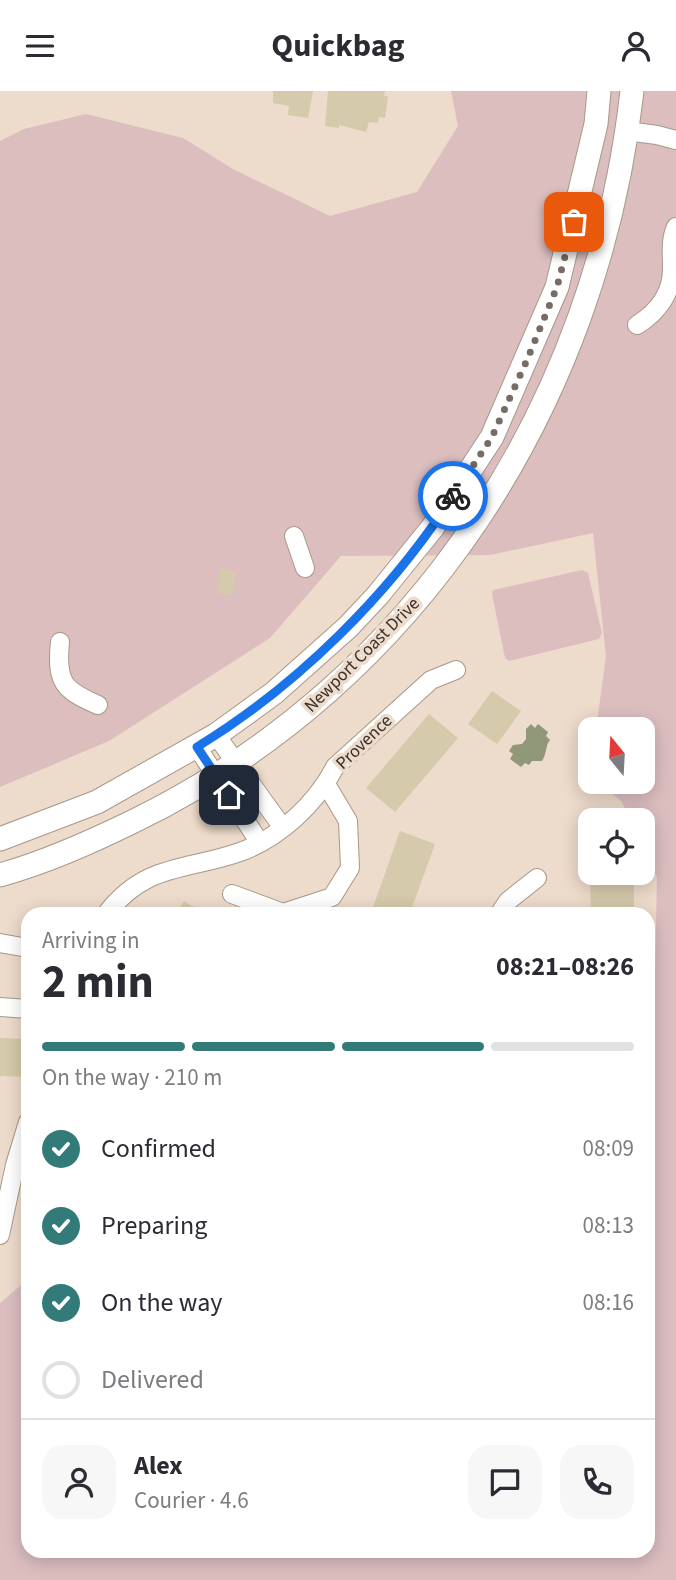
<!DOCTYPE html>
<html lang="en">
<head>
<meta charset="utf-8">
<style>
  :root { --surface:#fff; --page:#f7f7f7; --text:#2b2b33; --muted:#7c7c81; --line:#e1e1e2; --accent:#327b78 }
  body { margin:0; font-family:"Source Sans 3",sans-serif; background:var(--page); color:var(--text); height:100vh; display:flex; flex-direction:column; font-size:26px; white-space:nowrap }
  * { box-sizing:border-box; margin:0 }
  p { font-size:23px; color:var(--muted) }
  .icon { flex:none; width:38px; height:38px; fill:none; stroke:currentColor; stroke-width:2; stroke-linecap:round; stroke-linejoin:round }
  .map { position:relative; flex:1; overflow:hidden }
  .drawer { position:absolute; left:21px; top:816px; width:634px; height:651px; display:flex; flex-direction:column; background:var(--surface); border-radius:21px; box-shadow:0 4px 18px #0003 }
  .drawer>* { flex:none }
  .needle { width:46px; rotate:342deg }
  .fabs { position:absolute; left:578px; top:626px; display:grid; gap:14px }
  .fabs a { display:grid; place-items:center; width:77px; height:77px; border-radius:14px; background:var(--surface); box-shadow:0 4px 18px #0003; font-size:35px }
  .pin { position:absolute; display:grid; place-items:center; width:60px; height:60px; color:#fff; margin:-30px; border-radius:14px; box-shadow:0 4px 10px #0006 }
  .courier { position:absolute; display:grid; place-items:center; width:70px; height:70px; margin:-35px; border:5px solid #1a73e8; border-radius:50%; background:#fff; color:#222; box-shadow:0 2px 9px #0007 }
  .overview em { font-style:normal; font-weight:700 }
  .overview div { display:flex; flex-direction:column-reverse }
  .overview { display:flex; align-items:center; justify-content:space-between; height:119px; padding:0 21px }
  h1 { font-size:46px; font-weight:700; line-height:52px }
  .bar { display:grid; grid-template-columns:repeat(4,1fr); gap:10px 7px; align-content:center; height:84px; padding:0 21px }
  .bar i { height:9px; border-radius:5px; background:var(--line) }
  .bar .active { background:var(--accent) }
  .bar p { grid-column:span 4 }
  .line { display:flex; align-items:center; gap:18px; padding:0 21px; border-top:2px solid var(--line) }
  .line div { flex:1 }
  .round { display:grid; place-items:center; flex:none; width:74px; height:74px; border-radius:21px; background:var(--page) }
  ol { padding:0 21px; list-style:none }
  li { display:flex; align-items:center; gap:21px; height:77px }
  li p { margin-inline-start:auto }
  li .icon { padding:7px; border-radius:50%; background:var(--accent); color:#fff; stroke-width:4 }
  li:last-child { color:var(--muted) }
  li i { width:38px; height:38px; border:4px solid var(--line); border-radius:50% }
  header { display:flex; justify-content:space-between; align-items:center; height:91px; padding:0 21px; background:var(--surface); font-size:32px; font-weight:700 }
  .map>svg:first-child { display:block }
  .green { fill:#dcbebf }
  .water { fill:#919779 }
  .building { fill:#d5caab }
  .lines { fill:none; stroke-linecap:round; stroke-linejoin:round }
  .minor-casing { stroke:#a89888; stroke-width:20 }
  .major-casing { stroke:#a89888; stroke-width:25 }
  .minor { stroke:#fff; stroke-width:18 }
  .major { stroke:#fff; stroke-width:23 }
  .done { stroke:#776c63; stroke-width:7; stroke-dasharray:0 12.6 }
  .route { stroke:#1a73e8; stroke-width:9 }
  .labels { text-anchor:middle; dominant-baseline:central; stroke-width:7; stroke-linejoin:round; paint-order:stroke }
  .street-label { font-size:18px; fill:#38312b; stroke:#eddbcb }
</style>
</head>
<body>
<header><svg class="icon" aria-label="menu" viewBox="0 0 24 24"><path d="M4 6h16M4 12h16M4 18h16"/></svg>Quickbag<svg class="icon" aria-label="person" viewBox="0 0 24 24"><circle cx="12" cy="8" r="4"/><path d="M4 21q1-7 8-7t8 7"/></svg></header>
<div class="map">
<svg width="676" height="1489" viewBox="0 0 676 1489">
  <rect width="100%" height="100%" fill="#eddbcb"/>
  <!-- green -->
  <path class="green" d="M451,0H676V1489H0V1212L28,1188V1460H648V889L655,885L657,787L642,755V730H630L622,711L599,691H642V639H596L606,565L593,442L490,464L341,465L270,547L109,650L0,696V50L24,38L86,23L183,47L233,78L330,125L417,101L458,35Z
    M582,479L588,482L602,542L599,548L509,570L505,567L492,503L493,499Z"/>
  <!-- water -->
  <path class="water" d="M531,633L535,637L538,633L548,641L546,645L550,649C545,655 547,663 542,670H532L529,674L525,672L521,676L510,668L513,663L509,660L513,654L522,653L526,648V638Z"/>
  <!-- building -->
  <path class="building" d="M273,0H313L308,27L288,24L289,15L273,12Z
    M328,0H385L384,5H388L385,27L379,26L378,32L369,31L366,41L339,34V37L325,35Z
    M221,478L236,480L232,504L217,502Z
    M492,600L521,620L497,653L468,633Z
    M429,623L458,647L395,721L366,697Z
    M400,740L435,753L410,822H371Z
    M590,782H634V822H591Z
    M184,810L204,822H176Z
    M0,947L28,948V986L0,985Z"/>
  <g class="lines">
    <defs>
      <path id="minor" d="M627,40L657,44L676,49
        M637,234C658,221 673,201 672,175C672,162 670,149 676,136
        M294,445L305,477
        M60,551C56,591 63,599 98,614
        M216,644L283,737
        M197,656L260,752
        M232,803L283,822L332,806L350,777L348,730L326,693
        M107,822C146,772 186,780 240,761C279,747 316,713 335,676L431,589L456,579
        M500,822L508,810L537,787
        M0,852L28,857
        M0,916L28,918
        M0,1144L15,1074L28,1031"/>
      <path id="major" d="M0,748L97,711L216,644L274,602L348,536L378,504L433,436L492,346L557,196L596,33L599,0
        M0,784C47,771 91,751 134,730C419,591 597,312 632,0"/>
    </defs>
    <!-- minor casing -->
    <use href="#minor" class="minor-casing"/>
    <!-- major casing -->
    <use href="#major" class="major-casing"/>
    <!-- minor -->
    <use href="#minor" class="minor"/>
    <!-- major -->
    <use href="#major" class="major"/>
  </g>
  <g class="lines">
    <!-- done -->
    <path class="done" d="M453,405L492,346L527,269L557,196L574,131"/>
    <!-- route -->
    <path class="route" d="M229,704L197,656C297,595 390,503 453,405"/>
  </g>
  <g class="labels">
    <!-- street labels -->
    <g class="street-label">
      <text transform="translate(362 564) rotate(-45)">Newport Coast Drive</text>
      <text transform="translate(364 651) rotate(-44)">Provence</text>
    </g>
  </g>
</svg>
<div class="fabs">
<a><svg class="needle" viewBox="-14 -14 28 28"><path d="M0-13l5 13h-10z" fill="#e53935"/><path d="M0 13l5-13h-10z" fill="#7c7c81"/></svg></a>
<a><svg class="icon" aria-label="locate" viewBox="0 0 24 24"><circle cx="12" cy="12" r="6"/><path d="M12 2v4M12 18v4M2 12h4M18 12h4"/></svg></a>
</div>
<div class="pin" style="left:574px;top:131px;background:#ea580c"><svg class="icon" aria-label="bag" viewBox="0 0 24 24"><path d="M5 8h14l-1 12H6zM9 8a3 3 0 0 1 6 0"/></svg></div>
<div class="pin" style="left:229px;top:704px;background:#1f2937"><svg class="icon" aria-label="home" viewBox="0 0 24 24"><path d="M3 11l9-7 9 7M6 9v11h12V9"/></svg></div>
<div class="courier" style="left:453px;top:405px"><svg class="icon" aria-label="bike" viewBox="0 0 24 24"><circle cx="6" cy="16" r="4"/><circle cx="18" cy="16" r="4"/><path d="M6 16l4-8h5l3 8M10 8l3 8H6M13 5h3"/></svg></div>
<section class="drawer">
<div class="overview"><div><h1>2 min</h1><p>Arriving in</p></div><em>08:21–08:26</em></div>
<div class="bar"><i class="active"></i><i class="active"></i><i class="active"></i><i></i><p>On the way · 210 m</p></div>
<ol>
<li><svg class="icon" aria-label="check" viewBox="0 0 24 24"><path d="M5 12l5 5 9-10"/></svg>Confirmed<p>08:09</p></li>
<li><svg class="icon" aria-label="check" viewBox="0 0 24 24"><path d="M5 12l5 5 9-10"/></svg>Preparing<p>08:13</p></li>
<li><svg class="icon" aria-label="check" viewBox="0 0 24 24"><path d="M5 12l5 5 9-10"/></svg>On the way<p>08:16</p></li>
<li><i></i>Delivered</li>
</ol>
<div class="line" style="height:126px"><a class="round"><svg class="icon" aria-label="person" viewBox="0 0 24 24"><circle cx="12" cy="8" r="4"/><path d="M4 21q1-7 8-7t8 7"/></svg></a><div><b>Alex</b><p>Courier · 4.6</p></div><a class="round"><svg class="icon" aria-label="chat" viewBox="0 0 24 24"><path d="M4 5h16v11H9l-5 4z"/></svg></a><a class="round"><svg class="icon" aria-label="phone" viewBox="0 0 24 24"><path d="M5 4h4l2 5-3 2q2 4 5 5l2-3 5 2v4C11 20 4 13 5 4z"/></svg></a></div>
</section>
</div>
</body>
</html>
